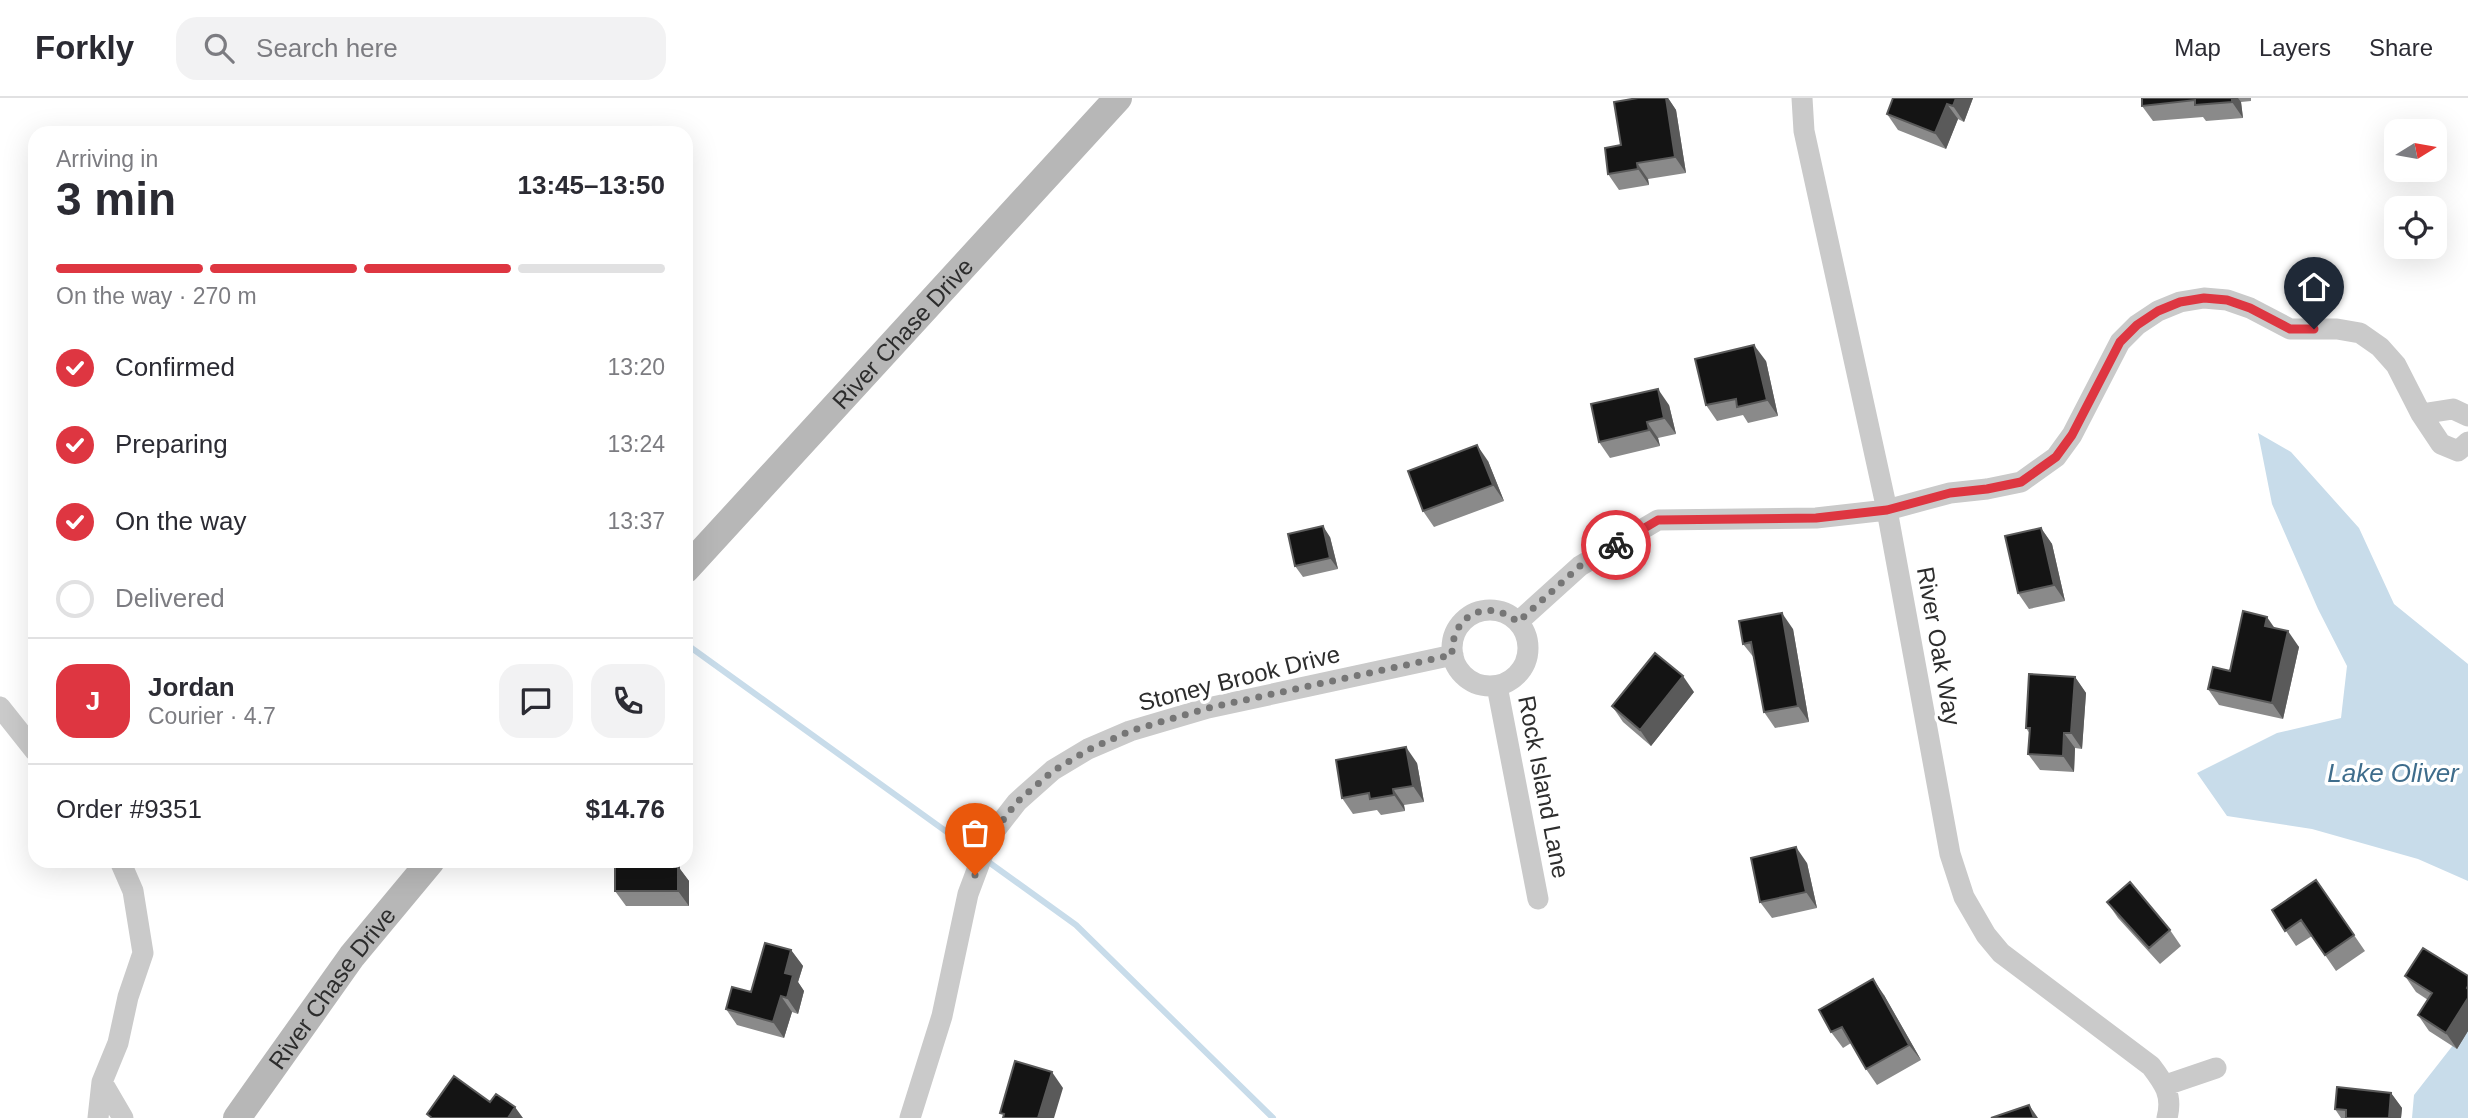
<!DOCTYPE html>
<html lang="en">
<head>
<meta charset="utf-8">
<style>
  :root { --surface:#fff; --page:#f2f2f3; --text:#2b2b33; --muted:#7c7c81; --line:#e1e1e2; --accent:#de3641 }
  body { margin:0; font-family:Arial,sans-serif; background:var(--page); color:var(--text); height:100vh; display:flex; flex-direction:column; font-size:26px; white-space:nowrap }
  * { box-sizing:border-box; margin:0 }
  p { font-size:23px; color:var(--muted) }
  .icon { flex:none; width:38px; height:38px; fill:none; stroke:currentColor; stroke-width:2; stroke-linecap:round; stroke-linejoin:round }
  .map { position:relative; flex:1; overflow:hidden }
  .sheet { position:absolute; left:28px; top:28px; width:665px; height:742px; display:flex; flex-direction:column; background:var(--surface); border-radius:21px; box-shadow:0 7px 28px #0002 }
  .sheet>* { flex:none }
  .needle { width:46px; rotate:79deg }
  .tools { position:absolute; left:2384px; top:21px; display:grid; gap:14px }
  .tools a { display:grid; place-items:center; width:63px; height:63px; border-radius:14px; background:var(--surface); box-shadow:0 7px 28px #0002; font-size:35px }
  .pin { position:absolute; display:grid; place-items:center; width:60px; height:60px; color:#fff; margin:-72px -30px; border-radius:50% 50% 50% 0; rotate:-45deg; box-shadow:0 0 7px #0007 }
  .pin .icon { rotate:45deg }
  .courier { position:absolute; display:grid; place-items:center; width:70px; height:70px; margin:-35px; border:5px solid #de3641; border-radius:50%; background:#fff; color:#222; box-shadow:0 2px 9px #0007 }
  .summary em { font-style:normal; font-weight:700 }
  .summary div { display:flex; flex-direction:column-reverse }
  .summary { display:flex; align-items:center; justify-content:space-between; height:119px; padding:0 28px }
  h1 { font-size:46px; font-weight:700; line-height:52px }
  .bar { display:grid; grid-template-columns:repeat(4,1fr); gap:10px 7px; align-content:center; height:84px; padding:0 28px }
  .bar i { height:9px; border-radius:5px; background:var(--line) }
  .bar .active { background:var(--accent) }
  .bar p { grid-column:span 4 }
  .line { display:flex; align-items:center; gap:18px; padding:0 28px; border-top:2px solid var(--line) }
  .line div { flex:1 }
  .round { display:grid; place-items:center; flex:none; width:74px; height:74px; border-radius:21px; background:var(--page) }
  ol { padding:0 28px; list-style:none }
  li { display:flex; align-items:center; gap:21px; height:77px }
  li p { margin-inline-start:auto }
  li .icon { padding:7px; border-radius:50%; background:var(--accent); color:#fff; stroke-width:4 }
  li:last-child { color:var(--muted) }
  li i { width:38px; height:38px; border:4px solid var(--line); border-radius:50% }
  header { display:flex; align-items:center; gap:42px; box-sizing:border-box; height:98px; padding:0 35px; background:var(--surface); border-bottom:2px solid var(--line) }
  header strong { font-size:33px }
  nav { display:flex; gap:38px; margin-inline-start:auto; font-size:24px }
  .search { width:490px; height:63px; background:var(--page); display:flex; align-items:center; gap:18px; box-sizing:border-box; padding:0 24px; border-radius:21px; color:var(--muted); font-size:26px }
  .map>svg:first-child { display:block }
  .water { fill:#c8dcea }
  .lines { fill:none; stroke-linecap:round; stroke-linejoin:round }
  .stream { stroke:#c8dcea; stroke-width:6 }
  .street { stroke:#cacaca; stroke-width:21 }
  .secondary { stroke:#b7b7b7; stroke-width:28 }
  .wall { fill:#8a8a8a }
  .shaded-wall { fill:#5a5a5a }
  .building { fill:#141414; stroke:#5a5a5a; stroke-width:2 }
  .done { stroke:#767676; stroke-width:7; stroke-dasharray:0 12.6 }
  .route { stroke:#de3641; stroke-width:9 }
  .labels { text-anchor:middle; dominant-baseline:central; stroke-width:7; stroke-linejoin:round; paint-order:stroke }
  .street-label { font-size:24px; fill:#2d2d2d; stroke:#fff }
  .water-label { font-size:26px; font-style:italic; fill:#3f6d8c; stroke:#fff }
</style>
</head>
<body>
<header>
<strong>Forkly</strong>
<div class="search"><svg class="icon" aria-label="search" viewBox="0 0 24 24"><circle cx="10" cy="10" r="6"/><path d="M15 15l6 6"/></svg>Search here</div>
<nav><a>Map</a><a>Layers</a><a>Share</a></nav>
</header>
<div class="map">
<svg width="2468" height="1020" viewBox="0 0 2468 1020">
  <rect width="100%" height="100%" fill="#fff"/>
  <!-- water -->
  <path class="water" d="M2258,335L2291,354L2359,430L2394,506L2468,566V783L2418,761L2312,731L2227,718L2197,675L2277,635L2341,620L2347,568L2318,511L2272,406Z
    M2468,928V1020H2412L2414,997Z"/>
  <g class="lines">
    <!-- stream -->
    <path class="stream" d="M686,546L1076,827L1273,1020"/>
    <!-- street -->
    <path class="street" d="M1802,0L1804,33L1887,412L1950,756L1964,799L1986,837L2001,855L2151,968C2164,985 2173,997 2167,1020
      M2421,316L2453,311L2468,318
      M1452 550a38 38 0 1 1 76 0a38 38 0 1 1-76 0Z
      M1518,524L1580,468L1658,422L1816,420L1887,412L1950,395L1987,391L2021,384L2056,359L2072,337L2120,244L2137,227L2158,213L2180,204L2204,200L2227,202L2250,210L2290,231H2337L2360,235L2380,249L2396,267L2421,316L2441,346L2458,353L2468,344
      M1497,588L1538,801
      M0,609L35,653
      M102,984L123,1020
      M2166,987L2216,970
      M98,1020L102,984L118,945L128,899L143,855L133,793L120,763
      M910,1020L942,918L968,796L989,740L1017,704L1053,672L1088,651L1130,633L1208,610L1453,557"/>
    <!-- secondary -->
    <g class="secondary">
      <path id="s1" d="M686,471L1118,0"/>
      <path id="s2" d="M237,1020L352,858L431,763"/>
    </g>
  </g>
  <!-- wall -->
  <path class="wall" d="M1638,0H1668L1676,12L1686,75L1648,81L1649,87L1619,92L1608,76L1621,47Z
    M1893,0H1973L1964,24L1958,21L1946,51L1898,32L1887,16Z
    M2142,0H2251V3L2241,4L2243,20L2206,23L2203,19L2153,23L2142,8Z
    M1766,263L1778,318L1748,325L1743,317L1717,323L1706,307Z
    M1669,307L1676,336L1658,340L1660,348L1610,360L1599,344Z
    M1488,363L1504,403L1434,429L1423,413Z
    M2041,430L2052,446L2065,503L2029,511L2018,495Z
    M1330,439L1338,471L1303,479L1295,468Z
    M2275,530L2299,549L2283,621L2219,607L2208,591Z
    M1793,531L1809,624L1775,630L1764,614L1755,561L1743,546Z
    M2075,579L2086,595L2082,651L2075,650L2074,674L2040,672L2028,656L2030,636L2026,630Z
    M1694,594L1651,648L1623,624L1612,608Z
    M1417,665L1424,704L1404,707L1405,713L1381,717L1377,712L1353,716L1342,700Z
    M1807,765L1817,810L1772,820L1760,804Z
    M680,771L689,783V808H626L615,793Z
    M2316,782L2365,853L2336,873L2312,838L2296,848L2272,812Z
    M2107,804L2170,832L2181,848L2160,866L2118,820Z
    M791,852L803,868L798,884L804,893L798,916L792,914L784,940L737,927L726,911L751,894Z
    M2405,878H2468V933L2457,951L2429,933L2418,917L2428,902L2416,894Z
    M1884,897L1921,962L1877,987L1866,971L1851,945L1843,950L1831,934Z
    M2391,995L2402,1010L2401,1020H2341L2335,1011Z"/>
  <!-- shaded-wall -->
  <path class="shaded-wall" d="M1666,0H1668L1676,12L1686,75L1675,59Z
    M1956,0H1973L1964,24L1953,8Z
    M2232,0H2238L2241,4L2243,20L2232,4Z
    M1947,6L1958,21L1946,51L1935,35Z
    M1637,65L1648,81L1649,87L1638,71Z
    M1754,247L1766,263L1778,318L1767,302Z
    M1658,291L1669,307L1676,336L1664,320Z
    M1647,324L1658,340L1660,348L1649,332Z
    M1477,347L1488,363L1504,403L1493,387Z
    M1323,428L1330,439L1338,471L1330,460Z
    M2041,430L2052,446L2065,503L2054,487Z
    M1782,515L1793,531L1809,624L1798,608Z
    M2267,519L2278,535L2265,528Z
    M2288,533L2299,549L2283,621L2272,605Z
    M1683,578L1694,594L1651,648L1640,632Z
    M2075,579L2086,595L2082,651L2071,635Z
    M2064,635L2075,650L2074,674L2063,658Z
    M1406,649L1417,665L1424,704L1413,688Z
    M1393,691L1404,707L1405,713L1394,697Z
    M1796,749L1807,765L1817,810L1806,794Z
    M669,763H680V771L689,783V808L678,793L669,768Z
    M791,852L803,868L798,884L804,893L798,916L787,900L785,875Z
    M1873,881L1884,897L1921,962L1909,947Z
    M781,898L792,914L784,940L773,924Z
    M2468,900V933L2457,951L2446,935Z
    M1052,974L1063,990L1054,1020H1038Z
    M2391,995L2402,1010L2401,1020H2389Z
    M2029,1007L2038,1020H2034Z
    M515,1009L523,1020H508Z"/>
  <!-- building -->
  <path class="building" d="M1638,0H1666L1675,59L1637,65L1638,71L1608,76L1605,50L1621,47L1614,4Z
    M1893,0H1956L1953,8L1947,6L1935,35L1887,16Z
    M2142,0H2232V4L2195,7V2L2142,8Z
    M1754,247L1767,302L1737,309L1736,301L1706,307L1695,261Z
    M1658,291L1664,320L1647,324L1649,332L1599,344L1591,306Z
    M1477,347L1493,387L1423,413L1408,373Z
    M1323,428L1330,460L1295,468L1288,436Z
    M2041,430L2054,487L2018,495L2005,438Z
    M2243,513L2267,519L2265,528L2288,533L2272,605L2208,591L2213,569L2230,573Z
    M1782,515L1798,608L1764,614L1751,544L1743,546L1739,523Z
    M1655,555L1683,578L1640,632L1612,608Z
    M2029,576L2075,579L2071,635H2064L2063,658L2028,656L2030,630H2026Z
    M1406,649L1413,688L1393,691L1394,697L1370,701L1369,695L1342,700L1336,662Z
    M1796,749L1806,794L1760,804L1751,760Z
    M621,763H669V768L678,767V793H615V764H621Z
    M2316,782L2354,837L2325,857L2301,822L2285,833L2272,812Z
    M2130,784L2170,832L2149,850L2107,804Z
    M765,845L791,852L785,875L793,877L787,900L781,898L773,924L726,911L732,889L751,894Z
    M2423,850L2468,878V888L2467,890L2468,891V900L2446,935L2418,917L2432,895L2405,878Z
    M1873,881L1909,947L1866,971L1842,929L1831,934L1819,912Z
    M1015,963L1052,974L1038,1020H1003L1004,1016L1000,1015Z
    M454,978L490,1004L496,996L515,1009L508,1020H432L427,1016Z
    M2337,989L2391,995L2389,1020H2346V1012L2335,1011Z
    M2029,1007L2034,1020H1991Z"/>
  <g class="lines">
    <!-- done -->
    <path class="done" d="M975,777L989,740L1017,704L1053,673L1088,652L1130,633L1208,610L1452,557C1451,517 1487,499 1518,524L1580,468L1616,447"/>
    <!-- route -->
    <path class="route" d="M1616,447L1658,422L1816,420L1887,412L1950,395L1987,391L2021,384L2056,359L2072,337L2120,244L2137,227L2158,213L2180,204L2204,200L2227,202L2250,210L2290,231H2314"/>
  </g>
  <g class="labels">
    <!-- street labels -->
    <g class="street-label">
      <text stroke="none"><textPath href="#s1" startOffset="320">River Chase Drive</textPath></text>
      <text transform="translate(1939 548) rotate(80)">River Oak Way</text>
      <text transform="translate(1239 580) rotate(-14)">Stoney Brook Drive</text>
      <text transform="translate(1544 689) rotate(79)">Rock Island Lane</text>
      <text stroke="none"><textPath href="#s2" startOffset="161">River Chase Drive</textPath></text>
    </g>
    <!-- water labels -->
    <g class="water-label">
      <text x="2393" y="675">Lake Oliver</text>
    </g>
  </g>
</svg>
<div class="tools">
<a><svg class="needle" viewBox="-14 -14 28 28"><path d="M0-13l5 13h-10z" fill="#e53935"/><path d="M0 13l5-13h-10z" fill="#7c7c81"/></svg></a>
<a><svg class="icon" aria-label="locate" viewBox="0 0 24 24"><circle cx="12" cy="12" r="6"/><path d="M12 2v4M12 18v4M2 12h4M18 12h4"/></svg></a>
</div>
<div class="pin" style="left:975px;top:777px;background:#ea580c"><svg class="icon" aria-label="bag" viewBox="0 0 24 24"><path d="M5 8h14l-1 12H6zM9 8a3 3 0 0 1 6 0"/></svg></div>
<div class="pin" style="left:2314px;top:231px;background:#1f2937"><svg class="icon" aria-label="home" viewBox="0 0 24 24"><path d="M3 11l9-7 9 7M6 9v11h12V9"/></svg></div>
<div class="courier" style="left:1616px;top:447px"><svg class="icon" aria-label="bike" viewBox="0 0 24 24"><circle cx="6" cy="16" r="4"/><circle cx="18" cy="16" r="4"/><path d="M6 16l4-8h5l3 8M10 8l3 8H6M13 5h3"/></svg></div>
<section class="sheet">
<div class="summary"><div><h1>3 min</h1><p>Arriving in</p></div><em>13:45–13:50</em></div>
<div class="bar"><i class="active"></i><i class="active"></i><i class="active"></i><i></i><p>On the way · 270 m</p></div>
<ol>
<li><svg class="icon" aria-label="check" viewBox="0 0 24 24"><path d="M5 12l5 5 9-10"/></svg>Confirmed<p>13:20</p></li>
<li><svg class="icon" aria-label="check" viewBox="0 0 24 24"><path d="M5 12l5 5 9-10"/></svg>Preparing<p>13:24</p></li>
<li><svg class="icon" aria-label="check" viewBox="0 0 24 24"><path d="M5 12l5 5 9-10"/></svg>On the way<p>13:37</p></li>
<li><i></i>Delivered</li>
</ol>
<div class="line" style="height:126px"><b class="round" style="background:var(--accent);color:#fff">J</b><div><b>Jordan</b><p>Courier · 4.7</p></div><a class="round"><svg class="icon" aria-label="chat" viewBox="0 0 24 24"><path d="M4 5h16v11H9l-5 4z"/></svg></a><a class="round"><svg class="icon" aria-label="phone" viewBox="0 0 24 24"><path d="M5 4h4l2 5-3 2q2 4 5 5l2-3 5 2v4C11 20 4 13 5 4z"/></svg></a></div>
<div class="line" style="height:91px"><div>Order #9351</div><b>$14.76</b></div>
</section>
</div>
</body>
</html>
